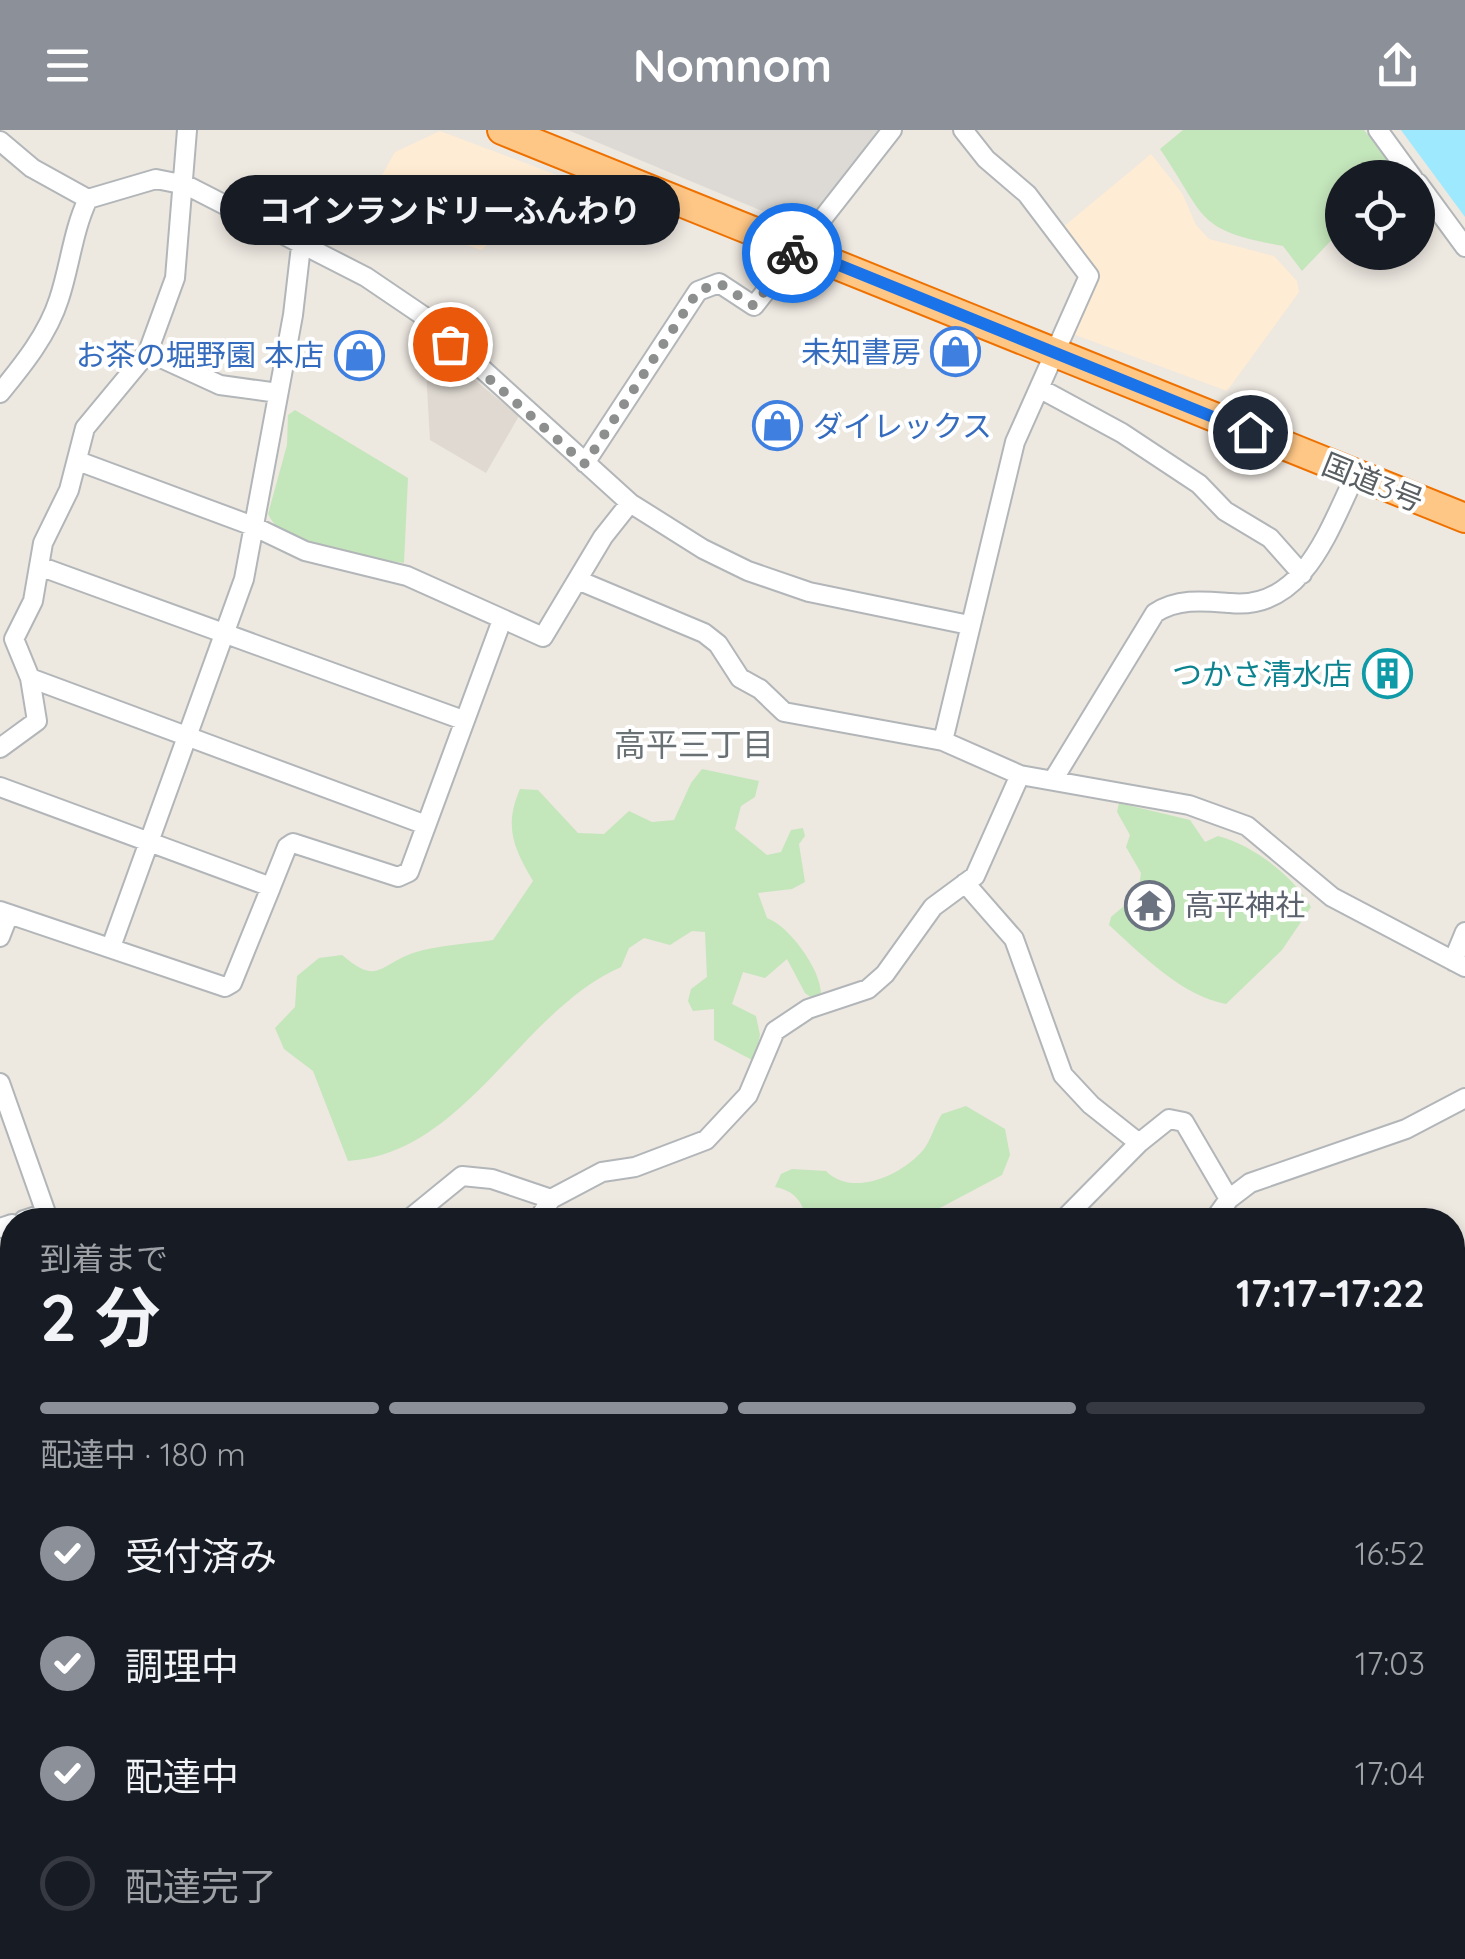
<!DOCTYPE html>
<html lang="ja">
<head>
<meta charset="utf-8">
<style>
  :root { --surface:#171b24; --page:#20242c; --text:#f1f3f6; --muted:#9ea1a6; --line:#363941; --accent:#8c9099 }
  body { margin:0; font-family:Quicksand,"Noto Sans JP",sans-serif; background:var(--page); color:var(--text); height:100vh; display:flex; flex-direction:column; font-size:38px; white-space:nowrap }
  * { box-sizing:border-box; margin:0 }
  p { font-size:32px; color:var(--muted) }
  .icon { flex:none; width:55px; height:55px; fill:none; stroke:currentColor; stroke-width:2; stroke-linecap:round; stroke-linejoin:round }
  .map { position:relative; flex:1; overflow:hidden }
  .drawer { position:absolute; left:0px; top:1078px; width:1465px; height:752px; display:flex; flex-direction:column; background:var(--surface); border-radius:40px 40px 0 0; box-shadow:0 5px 15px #0003 }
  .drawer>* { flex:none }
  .fabs { position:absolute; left:1325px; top:30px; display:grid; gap:20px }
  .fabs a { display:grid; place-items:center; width:110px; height:110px; border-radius:50%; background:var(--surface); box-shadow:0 5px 15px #0003; font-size:50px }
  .pin { position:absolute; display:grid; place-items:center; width:85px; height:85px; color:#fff; margin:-42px; border:5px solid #fff; border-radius:50%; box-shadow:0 2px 10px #0007 }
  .courier { position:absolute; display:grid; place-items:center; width:100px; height:100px; margin:-50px; border:8px solid #1a73e8; border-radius:50%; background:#fff; color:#222; box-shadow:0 2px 12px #0007 }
  .bubble { position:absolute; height:70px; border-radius:35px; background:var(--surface); box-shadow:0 5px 15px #0003; font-size:32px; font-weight:700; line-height:70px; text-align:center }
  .overview em { font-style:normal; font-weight:700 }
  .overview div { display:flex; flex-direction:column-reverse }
  .overview { display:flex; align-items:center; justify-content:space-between; height:170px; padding:0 40px }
  h1 { font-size:65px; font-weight:700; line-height:75px }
  .bar { display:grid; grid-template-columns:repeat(4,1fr); gap:15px 10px; align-content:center; height:120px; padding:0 40px }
  .bar i { height:12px; border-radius:8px; background:var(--line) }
  .bar .selected { background:var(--accent) }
  .bar p { grid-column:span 4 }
  ol { padding:0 40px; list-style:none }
  li { display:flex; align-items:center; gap:30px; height:110px }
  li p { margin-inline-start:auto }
  li .icon { padding:10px; border-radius:50%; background:var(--accent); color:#fff; stroke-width:4 }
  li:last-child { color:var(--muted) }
  li i { width:55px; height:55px; border:5px solid var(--line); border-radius:50% }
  header { display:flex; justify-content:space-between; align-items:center; height:130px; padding:0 40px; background:var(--accent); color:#fff; font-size:45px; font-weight:700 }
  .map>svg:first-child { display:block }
  .commercial { fill:#ffecd4 }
  .industrial { fill:#dddad5 }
  .education { fill:#dfd9d1 }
  .green { fill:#c4e6bb }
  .water { fill:#9fe9ff }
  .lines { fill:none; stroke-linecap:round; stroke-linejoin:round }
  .minor-casing { stroke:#b2b6b9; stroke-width:22 }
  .highway-casing { stroke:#ee7100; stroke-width:32 }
  .minor { stroke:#fff; stroke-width:18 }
  .highway { stroke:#ffc786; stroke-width:28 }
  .done { stroke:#8d8f8e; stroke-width:10; stroke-dasharray:0 18 }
  .route { stroke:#1a73e8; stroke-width:12 }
  .labels { text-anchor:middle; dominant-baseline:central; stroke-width:8; stroke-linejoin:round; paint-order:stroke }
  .shop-label { font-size:30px; fill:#366cbe; stroke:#fff; text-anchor:end }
  .street-label { font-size:30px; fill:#595f62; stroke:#fff }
  .culture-label { font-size:30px; fill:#0d838f; stroke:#fff; text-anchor:end }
  .worship-label { font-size:30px; fill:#5b616d; stroke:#fff; text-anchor:start }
  .neighbourhood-label { font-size:32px; fill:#6a7174; stroke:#fff }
</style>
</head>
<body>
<header><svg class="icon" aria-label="menu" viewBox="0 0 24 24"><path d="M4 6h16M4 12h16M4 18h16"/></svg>Nomnom<svg class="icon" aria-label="share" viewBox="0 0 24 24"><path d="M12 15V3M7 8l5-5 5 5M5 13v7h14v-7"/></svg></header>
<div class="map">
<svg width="1465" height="1829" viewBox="0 0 1465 1829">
  <rect width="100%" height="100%" fill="#ede8e0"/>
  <!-- commercial -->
  <path class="commercial" d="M440,1L594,59L568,114L517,90L481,120L398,92L366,73L395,22Z
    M1151,24L1182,63L1196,95L1209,109L1274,126L1297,151L1299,162L1227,261L1070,203L1093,151L1062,98Z"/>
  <!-- industrial -->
  <path class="industrial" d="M568,0H888L808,100Z"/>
  <!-- education -->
  <path class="education" d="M444,225L519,286L486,343L430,310L426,241Z"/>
  <!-- green -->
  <path class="green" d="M1183,0H1364L1398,42L1392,47L1342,48V99L1302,141L1283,116C1194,100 1207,88 1160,19Z
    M295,280L408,348L404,433C365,426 288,425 268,384L287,315L288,285Z
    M702,639L759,651L755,667L741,676L735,699L767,725L781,722L791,700L803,698L805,706L799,714L805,752L792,759L758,763L767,788C789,796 820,838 821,863L812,868L805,863L787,829L765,848L743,842L732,874L756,886L760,905L754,931L714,910V879L693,881L688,871L691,859L707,847L705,802L692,801L670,815L644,808L629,818L621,837C519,882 467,1023 348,1031L313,941L284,919L275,898L295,877L297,846L319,828L342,825C378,856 379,835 413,823C437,815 468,814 493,810L533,751C513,717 504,696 520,659L538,660L578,703L604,704L629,681L652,692L674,690L691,653Z
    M1119,673L1190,690L1205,712L1218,706C1253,715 1293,746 1311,777L1282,820L1226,874C1182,866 1142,825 1109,795L1111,787L1138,764L1141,743L1126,717L1130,705L1117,682Z
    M966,976L1005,999L1010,1025L1002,1045L923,1087L807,1090C802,1071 795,1061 775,1057L781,1044L792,1039L826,1041C852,1068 903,1045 924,1019C931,1010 935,994 942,984Z
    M1453,1245L1465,1254V1372L1453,1387Z
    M0,1342L12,1343V1453L0,1450Z
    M411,1818H579L584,1829H409Z"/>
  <!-- water -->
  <path class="water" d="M1401,0H1465V87Z"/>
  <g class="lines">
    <defs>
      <path id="minor" d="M1378,0L1413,48
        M0,11L32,38L88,69L156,49L186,55L366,147L425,187L630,373L703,419L748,441L809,462L969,495
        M1418,53L1465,117
        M148,222L220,255L278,263
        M1039,258L1122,303L1199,354L1225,381L1270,408L1302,444
        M0,263C23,235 48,204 59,169C70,136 73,100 88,69
        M78,331L253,396L305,421L407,446L543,507L603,407L630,373
        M585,333L698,161L719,153L754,176L892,0
        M39,436L463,590
        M580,451L704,503L718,514L740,548L760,559L784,582L943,611L1020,645L1189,675L1247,696L1332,767L1465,837
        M30,548L426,695
        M943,611L1015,312L1089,146L1027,64L986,29L963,0
        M0,618L37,591L30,548L14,509L33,471L43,413L69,360L85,298L148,222L175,148L187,0
        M1053,650L1155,483C1178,468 1204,471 1230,473C1303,481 1329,399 1355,346
        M0,657L271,757L287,717L293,713L398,747L409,742L502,490
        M965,753L1014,809L1063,945L1091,975L1139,1013L1169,989L1184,992L1229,1069
        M0,781L225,857L232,853L271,757
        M0,807L9,784
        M111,817L244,449L293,185L301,116
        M1453,831L1465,802
        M0,953L46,1083
        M24,1090L46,1083L49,1090
        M408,1090L462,1046L492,1049L551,1069L602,1042L635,1037L706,1010L748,965L775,901L808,879L868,859L885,844L933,777L975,746L1020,645
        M538,1090L551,1069
        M1063,1090L1139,1013
        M1214,1090L1229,1069L1250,1053L1406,999L1465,968
        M0,1098L12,1094
        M1452,1201L1465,1185
        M1452,1222L1465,1237
        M0,1228L12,1226
        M0,1288L12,1287
        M0,1631L12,1642
        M152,1818L159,1829
        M804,1829L812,1818
        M1007,1829L1010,1818
        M1073,1829V1818"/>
      <path id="highway" d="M502,0L1465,388"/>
    </defs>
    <!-- minor casing -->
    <use href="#minor" class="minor-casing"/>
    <!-- highway casing -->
    <use href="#highway" class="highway-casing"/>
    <!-- minor -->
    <use href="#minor" class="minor"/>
    <!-- highway -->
    <use href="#highway" class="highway"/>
  </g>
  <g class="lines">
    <!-- done -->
    <path class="done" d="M450,214L585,334L698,161L719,153L754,176L792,123"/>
    <!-- route -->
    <path class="route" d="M792,123L797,118L1250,302"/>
  </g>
  <!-- icons -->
  <defs>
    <symbol id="shop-ring" viewBox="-11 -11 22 22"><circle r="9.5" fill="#fff" stroke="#3f7fe0" stroke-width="1.5"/><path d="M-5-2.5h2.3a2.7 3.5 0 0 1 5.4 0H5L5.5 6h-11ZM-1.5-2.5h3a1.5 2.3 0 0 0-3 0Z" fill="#3f7fe0"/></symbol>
    <symbol id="building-ring" viewBox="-11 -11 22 22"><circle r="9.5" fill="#fff" stroke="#0f9aa8" stroke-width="1.5"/><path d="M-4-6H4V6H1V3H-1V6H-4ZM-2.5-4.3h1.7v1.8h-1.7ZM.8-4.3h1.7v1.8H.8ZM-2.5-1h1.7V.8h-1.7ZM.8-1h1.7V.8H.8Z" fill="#0f9aa8"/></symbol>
    <symbol id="temple-ring" viewBox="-11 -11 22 22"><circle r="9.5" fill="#fff" stroke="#6b7280" stroke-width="1.5"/><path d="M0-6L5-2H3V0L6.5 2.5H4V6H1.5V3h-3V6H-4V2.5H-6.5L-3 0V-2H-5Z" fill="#6b7280"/></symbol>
  </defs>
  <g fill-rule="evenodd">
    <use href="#shop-ring" x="928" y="194" width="55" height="55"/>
    <use href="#shop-ring" x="332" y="198" width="55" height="55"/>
    <use href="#shop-ring" x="750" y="268" width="55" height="55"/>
    <use href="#building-ring" x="1360" y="516" width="55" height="55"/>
    <use href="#temple-ring" x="1122" y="748" width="55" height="55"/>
  </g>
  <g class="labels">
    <!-- shop labels -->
    <g class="shop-label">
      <text x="921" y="222">未知書房</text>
      <text x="324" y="225">お茶の堀野園 本店</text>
      <text x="813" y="296" text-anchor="start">ダイレックス</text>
    </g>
    <!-- street labels -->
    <g class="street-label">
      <text transform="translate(1373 352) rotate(22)">国道3号</text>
    </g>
    <!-- culture labels -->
    <g class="culture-label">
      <text x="1352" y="544">つかさ清水店</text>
    </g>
    <!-- worship labels -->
    <g class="worship-label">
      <text x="1185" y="775">高平神社</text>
    </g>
    <!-- neighbourhood labels -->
    <g class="neighbourhood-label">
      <text x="694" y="614">高平三丁目</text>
    </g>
  </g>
</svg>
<div class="fabs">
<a><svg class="icon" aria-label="locate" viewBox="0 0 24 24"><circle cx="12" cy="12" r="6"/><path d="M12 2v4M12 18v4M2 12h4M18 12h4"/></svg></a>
</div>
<div class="pin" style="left:450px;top:214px;background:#ea580c"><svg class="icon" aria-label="bag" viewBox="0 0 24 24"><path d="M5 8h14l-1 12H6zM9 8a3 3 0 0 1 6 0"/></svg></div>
<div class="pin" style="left:1250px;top:302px;background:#1f2937"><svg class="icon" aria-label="home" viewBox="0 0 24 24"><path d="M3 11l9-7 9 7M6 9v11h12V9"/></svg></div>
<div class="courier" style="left:792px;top:123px"><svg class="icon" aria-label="bike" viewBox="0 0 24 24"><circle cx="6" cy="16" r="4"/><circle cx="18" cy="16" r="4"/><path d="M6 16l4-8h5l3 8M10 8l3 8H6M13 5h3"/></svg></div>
<div class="bubble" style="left:220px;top:45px;width:460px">コインランドリーふんわり</div>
<section class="drawer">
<div class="overview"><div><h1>2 分</h1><p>到着まで</p></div><em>17:17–17:22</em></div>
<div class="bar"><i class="selected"></i><i class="selected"></i><i class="selected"></i><i></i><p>配達中 · 180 m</p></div>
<ol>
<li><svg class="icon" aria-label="check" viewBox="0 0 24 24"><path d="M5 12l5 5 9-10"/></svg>受付済み<p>16:52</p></li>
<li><svg class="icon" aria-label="check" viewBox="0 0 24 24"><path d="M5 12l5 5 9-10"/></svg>調理中<p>17:03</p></li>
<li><svg class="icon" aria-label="check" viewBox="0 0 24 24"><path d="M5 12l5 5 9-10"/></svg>配達中<p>17:04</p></li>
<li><i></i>配達完了</li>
</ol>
</section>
</div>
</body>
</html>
